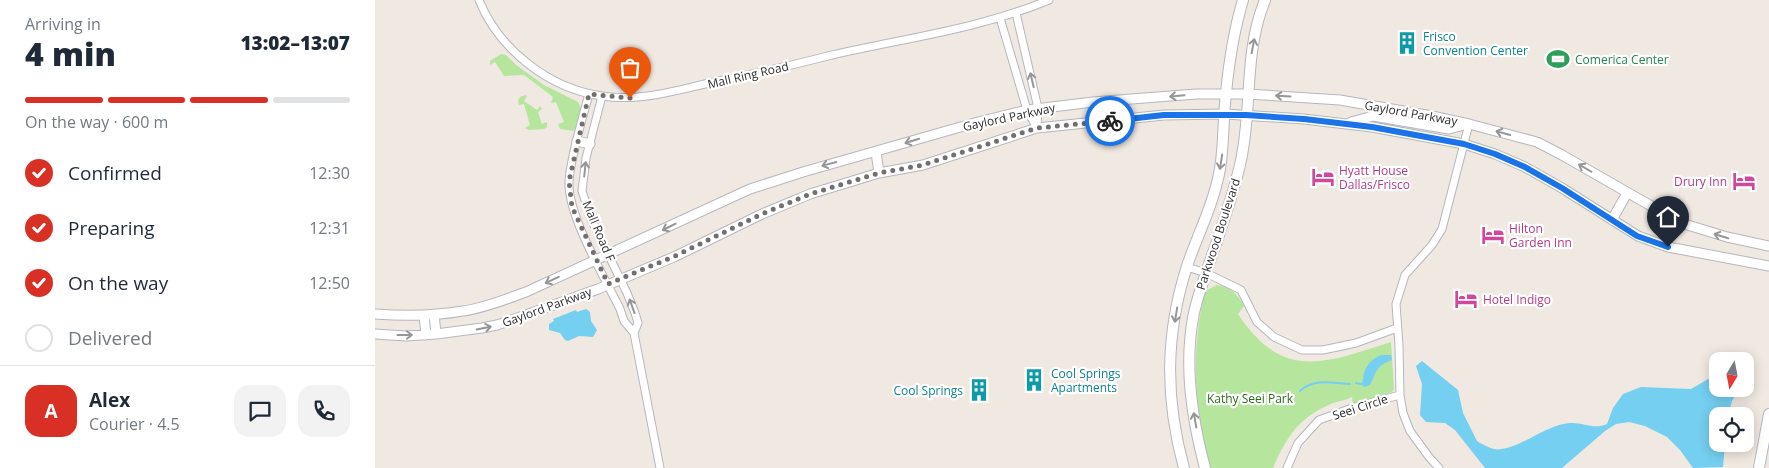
<!DOCTYPE html>
<html lang="en">
<head>
<meta charset="utf-8">
<style>
  :root { --surface:#fff; --page:#f2f2f3; --text:#1f2937; --muted:#747a83; --line:#e0e1e3; --accent:#d93025 }
  body { margin:0; font-family:"Open Sans",sans-serif; background:var(--page); color:var(--text); height:100vh; display:flex; flex-direction:column; font-size:19px; white-space:nowrap }
  * { box-sizing:border-box; margin:0 }
  p { font-size:16px; color:var(--muted) }
  .icon { flex:none; width:28px; height:28px; fill:none; stroke:currentColor; stroke-width:2; stroke-linecap:round; stroke-linejoin:round }
  .map { position:relative; flex:1; overflow:hidden }
  .details { display:flex; flex-direction:column; background:var(--surface); width:375px }
  .details>* { flex:none }
  .needle { width:32px; rotate:190deg }
  .buttons { position:absolute; left:1334px; top:352px; display:grid; gap:10px }
  .buttons a { display:grid; place-items:center; width:45px; height:45px; border-radius:10px; background:var(--surface); box-shadow:0 2px 12px #0003; font-size:25px }
  .pin { position:absolute; display:grid; place-items:center; width:42px; height:42px; color:#fff; margin:-51px -21px; border-radius:50% 50% 50% 0; rotate:-45deg; box-shadow:0 0 5px #0007 }
  .pin .icon { rotate:45deg }
  .courier { position:absolute; display:grid; place-items:center; width:50px; height:50px; margin:-25px; border:4px solid #1a73e8; border-radius:50%; background:#fff; color:#222; box-shadow:0 1px 6px #0007 }
  .headline em { font-style:normal; font-weight:800 }
  .headline div { display:flex; flex-direction:column-reverse }
  .headline { display:flex; align-items:center; justify-content:space-between; height:85px; padding:0 25px }
  h1 { font-size:32px; font-weight:800; line-height:38px }
  .bar { display:grid; grid-template-columns:repeat(4,1fr); gap:8px 5px; align-content:center; height:60px; padding:0 25px }
  .bar i { height:6px; border-radius:4px; background:var(--line) }
  .bar .current { background:var(--accent) }
  .bar p { grid-column:span 4 }
  .line { display:flex; align-items:center; gap:12px; padding:0 25px; border-top:1px solid var(--line) }
  .line div { flex:1 }
  .round { display:grid; place-items:center; flex:none; width:52px; height:52px; border-radius:15px; background:var(--page) }
  ol { padding:0 25px; list-style:none }
  li { display:flex; align-items:center; gap:15px; height:55px }
  li p { margin-inline-start:auto }
  li .icon { padding:5px; border-radius:50%; background:var(--accent); color:#fff; stroke-width:4 }
  li:last-child { color:var(--muted) }
  li i { width:28px; height:28px; border:2px solid var(--line); border-radius:50% }
  main { display:flex; flex:1; min-height:0 }
  .map>svg:first-child { display:block }
  .green { fill:#b6e59e }
  .water { fill:#75cff0 }
  .lines { fill:none; stroke-linecap:round; stroke-linejoin:round }
  .stream { stroke:#75cff0; stroke-width:2 }
  .minor-casing { stroke:#b4b7c1; stroke-width:9 }
  .tertiary-casing { stroke:#b4b7c1; stroke-width:11 }
  .secondary-casing { stroke:#b4b7c1; stroke-width:12 }
  .minor { stroke:#fff; stroke-width:7 }
  .tertiary { stroke:#fff; stroke-width:9 }
  .secondary { stroke:#fff; stroke-width:10 }
  .oneway { stroke:#969696 }
  .done { stroke:#726f6d; stroke-width:5; stroke-dasharray:0 9 }
  .route { stroke:#1a73e8; stroke-width:6 }
  .labels { text-anchor:middle; dominant-baseline:central; stroke-width:4.5; stroke-linejoin:round; paint-order:stroke }
  .culture-label { font-size:12px; fill:#0d838f; stroke:#fff; text-anchor:start }
  .leisure-label { font-size:12px; fill:#27864d; stroke:#fff; text-anchor:start }
  .street-label { font-size:12px; fill:#2e2e2e; stroke:#fff }
  .hotel-label { font-size:12px; fill:#b23c85; stroke:#fff; text-anchor:start }
  .park-label { font-size:12px; fill:#2c6e1b; stroke:#fff }
</style>
</head>
<body>
<main>
<section class="details">
<div class="headline"><div><h1>4 min</h1><p>Arriving in</p></div><em>13:02–13:07</em></div>
<div class="bar"><i class="current"></i><i class="current"></i><i class="current"></i><i></i><p>On the way · 600 m</p></div>
<ol>
<li><svg class="icon" aria-label="check" viewBox="0 0 24 24"><path d="M5 12l5 5 9-10"/></svg>Confirmed<p>12:30</p></li>
<li><svg class="icon" aria-label="check" viewBox="0 0 24 24"><path d="M5 12l5 5 9-10"/></svg>Preparing<p>12:31</p></li>
<li><svg class="icon" aria-label="check" viewBox="0 0 24 24"><path d="M5 12l5 5 9-10"/></svg>On the way<p>12:50</p></li>
<li><i></i>Delivered</li>
</ol>
<div class="line" style="height:90px"><b class="round" style="background:var(--accent);color:#fff">A</b><div><b>Alex</b><p>Courier · 4.5</p></div><a class="round"><svg class="icon" aria-label="chat" viewBox="0 0 24 24"><path d="M4 5h16v11H9l-5 4z"/></svg></a><a class="round"><svg class="icon" aria-label="phone" viewBox="0 0 24 24"><path d="M5 4h4l2 5-3 2q2 4 5 5l2-3 5 2v4C11 20 4 13 5 4z"/></svg></a></div>
</section>
<div class="map">
<svg width="1394" height="468" viewBox="0 0 1394 468">
  <rect width="100%" height="100%" fill="#efe9e1"/>
  <!-- green -->
  <path class="green" d="M126,54L131,55L141,65L169,85L203,102L206,108L199,131L185,129L183,124L189,122L181,102L176,103L178,97L149,75L129,76L120,62L115,65V61Z
    M150,95L152,96L149,101L162,110L165,106L167,109L163,112L167,124L172,122V127L169,129L154,130L150,128L155,125L149,104L144,105L143,101L145,97Z
    M842,285C854,286 864,295 869,306L863,314C908,382 950,363 1016,342L1019,389L1017,392L978,406L977,397C971,400 964,401 958,403C924,417 912,436 898,468H835C819,411 816,352 829,295L832,290Z"/>
  <!-- water -->
  <path class="water" d="M211,309L215,312L216,321L222,330L218,337L204,336L193,341L190,340L185,333L174,330V324L179,321L178,319L201,310L202,312Z
    M1006,355H1016L1017,360C1001,366 1002,371 995,385L989,387L986,384C989,380 988,378 989,373C992,363 998,359 1006,355Z
    M1047,361L1083,390L1088,413L1102,441C1107,444 1114,448 1119,449C1140,453 1171,424 1195,423C1208,422 1219,430 1232,424L1238,408L1248,394L1266,387L1316,389L1342,374V389H1364L1357,401L1353,416H1342V444H1350L1348,467L1318,468L1305,450L1292,437L1270,426L1254,422L1241,424L1230,431L1187,468H1110L1080,430L1070,423L1051,422L1045,415L1047,384L1041,366Z"/>
  <g class="lines">
    <!-- stream -->
    <path class="stream" d="M981,383L986,384
      M925,391C939,378 958,383 975,384"/>
    <defs>
      <path id="minor" d="M104,0C124,50 175,89 227,96C266,102 301,90 339,82C379,74 418,65 457,55C530,38 604,29 674,0
        M641,13L663,108L662,128
        M625,18L652,110L662,128
        M214,94C207,120 196,155 194,181C192,215 230,278 245,309L249,321L259,333L285,468
        M227,96L211,158L207,191L217,221L252,293L260,313L263,323L259,333
        M812,267L831,273L866,290L882,322L899,337L927,350H948L981,343L1022,328
        M912,468L923,443L944,420L980,407L1025,395
        M1064,468L1054,457L1035,431L1028,413L1025,395L1024,346L1021,304L1030,275L1057,245L1067,229L1094,124"/>
      <path id="tertiary" d="M976,122L998,116L1074,129L1093,124
        M202,141L215,144
        M501,152L504,173
        M1237,220L1252,193
        M0,314C29,316 59,316 88,311C110,308 131,299 151,292L375,189L428,172L603,122L652,110L718,102L821,94H872L965,100L1057,116L1094,124L1162,142L1187,155L1306,223L1352,237L1394,246
        M59,314L61,334
        M49,315L51,335
        M0,334L31,336L61,334L107,328L122,325L151,315L223,289L301,256L387,214L435,194L504,173L548,165L662,128L789,115L850,114L929,119L997,127L1089,144L1120,154L1150,167L1187,188L1263,236L1293,247L1394,266"/>
      <path id="secondary" d="M809,468C790,399 790,335 812,266C823,234 839,203 845,169C849,144 848,119 851,93C854,62 859,30 868,0
        M830,468C817,419 809,368 818,318C821,300 828,283 833,267C845,233 857,199 865,165C878,110 868,54 890,0
        M1384,468L1394,414"/>
    </defs>
    <!-- minor casing -->
    <use href="#minor" class="minor-casing"/>
    <!-- tertiary casing -->
    <use href="#tertiary" class="tertiary-casing"/>
    <!-- secondary casing -->
    <use href="#secondary" class="secondary-casing"/>
    <!-- minor -->
    <use href="#minor" class="minor"/>
    <!-- tertiary -->
    <use href="#tertiary" class="tertiary"/>
    <!-- secondary -->
    <use href="#secondary" class="secondary"/>
  </g>
  <!-- one-way arrows -->
  <defs><path id="oneway-shaft" d="M-6 0H5M1.5-3L5.5 0L1.5 3" fill="none" stroke-width="1.6" stroke-linecap="round" stroke-linejoin="round" transform="scale(1.25)"/></defs>
  <g class="oneway">
    <use href="#oneway-shaft" transform="translate(878 46) rotate(-79)"/>
    <use href="#oneway-shaft" transform="translate(657 80) rotate(-103)"/>
    <use href="#oneway-shaft" transform="translate(802 96) rotate(175)"/>
    <use href="#oneway-shaft" transform="translate(908 96) rotate(-177)"/>
    <use href="#oneway-shaft" transform="translate(1128 133) rotate(-165)"/>
    <use href="#oneway-shaft" transform="translate(537 141) rotate(163)"/>
    <use href="#oneway-shaft" transform="translate(846 162) rotate(99)"/>
    <use href="#oneway-shaft" transform="translate(454 164) rotate(165)"/>
    <use href="#oneway-shaft" transform="translate(1210 168) rotate(-150)"/>
    <use href="#oneway-shaft" transform="translate(210 169) rotate(-84)"/>
    <use href="#oneway-shaft" transform="translate(294 227) rotate(154)"/>
    <use href="#oneway-shaft" transform="translate(1346 236) rotate(-163)"/>
    <use href="#oneway-shaft" transform="translate(177 280) rotate(155)"/>
    <use href="#oneway-shaft" transform="translate(257 306) rotate(-110)"/>
    <use href="#oneway-shaft" transform="translate(801 315) rotate(99)"/>
    <use href="#oneway-shaft" transform="translate(109 328) rotate(-11)"/>
    <use href="#oneway-shaft" transform="translate(30 335)"/>
    <use href="#oneway-shaft" transform="translate(820 420) rotate(-100)"/>
  </g>
  <g class="lines">
    <!-- done -->
    <path class="done" d="M255,98L214,94L194,181L197,207L233,284L300,256L387,214L435,194L504,173L548,165L662,128L735,121"/>
    <!-- route -->
    <path class="route" d="M735,121L789,115H871L929,119L997,127L1089,144L1120,154L1150,167L1187,188L1262,236L1293,247"/>
  </g>
  <!-- icons -->
  <defs>
    <symbol id="building-bare" viewBox="-9 -9 18 18"><path d="M-4-6H4V6H1V3H-1V6H-4ZM-2.5-4.3h1.7v1.8h-1.7ZM.8-4.3h1.7v1.8H.8ZM-2.5-1h1.7V.8h-1.7ZM.8-1h1.7V.8H.8Z" fill="#0f9aa8" stroke="#fff" stroke-width="2.5" paint-order="stroke"/></symbol>
    <symbol id="stadium-bare" viewBox="-9 -9 18 18"><path d="M0-5a6.5 5 0 1 0 0 10a6.5 5 0 1 0 0-10ZM-3.5-1.8h7v3.6h-7Z" fill="#2e9e5b" stroke="#fff" stroke-width="2.5" paint-order="stroke"/></symbol>
    <symbol id="hotel-bare" viewBox="-9 -9 18 18"><path d="M-6-4.5h1.5V1H6V5H4.5V3h-9V5H-6ZM-4 0a1.8 1.8 0 1 1 3.6 0ZM.5 0V-2.5h3Q6-2.5 6 0Z" fill="#d1479c" stroke="#fff" stroke-width="2.5" paint-order="stroke"/></symbol>
  </defs>
  <g fill-rule="evenodd">
    <use href="#building-bare" x="1016" y="27" width="32" height="32"/>
    <use href="#stadium-bare" x="1167" y="43" width="32" height="32"/>
    <use href="#hotel-bare" x="932" y="161" width="32" height="32"/>
    <use href="#hotel-bare" x="1353" y="165" width="32" height="32"/>
    <use href="#hotel-bare" x="1102" y="219" width="32" height="32"/>
    <use href="#hotel-bare" x="1075" y="283" width="32" height="32"/>
    <use href="#building-bare" x="643" y="364" width="32" height="32"/>
    <use href="#building-bare" x="588" y="374" width="32" height="32"/>
  </g>
  <g class="labels">
    <!-- culture labels -->
    <g class="culture-label">
      <text x="1048" y="36">Frisco<tspan x="1048" dy="14">Convention Center</tspan></text>
      <text x="676" y="373">Cool Springs<tspan x="676" dy="14">Apartments</tspan></text>
      <text x="588" y="390" text-anchor="end">Cool Springs</text>
    </g>
    <!-- leisure labels -->
    <g class="leisure-label">
      <text x="1200" y="59">Comerica Center</text>
    </g>
    <!-- street labels -->
    <g class="street-label">
      <text transform="translate(373 75) rotate(-13)">Mall Ring Road</text>
      <text transform="translate(1036 113) rotate(10)">Gaylord Parkway</text>
      <text transform="translate(634 117) rotate(-12)">Gaylord Parkway</text>
      <text transform="translate(224 231) rotate(67)">Mall Road F</text>
      <text transform="translate(843 234) rotate(-72)">Parkwood Boulevard</text>
      <text transform="translate(172 307) rotate(-20)">Gaylord Parkway</text>
      <text transform="translate(985 407) rotate(-18)">Seei Circle</text>
    </g>
    <!-- hotel labels -->
    <g class="hotel-label">
      <text x="964" y="170">Hyatt House<tspan x="964" dy="14">Dallas/Frisco</tspan></text>
      <text x="1352" y="181" text-anchor="end">Drury Inn</text>
      <text x="1134" y="228">Hilton<tspan x="1134" dy="14">Garden Inn</tspan></text>
      <text x="1108" y="299">Hotel Indigo</text>
    </g>
    <!-- park labels -->
    <g class="park-label">
      <text x="875" y="398">Kathy Seei Park</text>
    </g>
  </g>
</svg>
<div class="buttons">
<a><svg class="needle" viewBox="-14 -14 28 28"><path d="M0-13l5 13h-10z" fill="#e53935"/><path d="M0 13l5-13h-10z" fill="#747a83"/></svg></a>
<a><svg class="icon" aria-label="locate" viewBox="0 0 24 24"><circle cx="12" cy="12" r="6"/><path d="M12 2v4M12 18v4M2 12h4M18 12h4"/></svg></a>
</div>
<div class="pin" style="left:255px;top:98px;background:#ea580c"><svg class="icon" aria-label="bag" viewBox="0 0 24 24"><path d="M5 8h14l-1 12H6zM9 8a3 3 0 0 1 6 0"/></svg></div>
<div class="pin" style="left:1293px;top:247px;background:#1f2937"><svg class="icon" aria-label="home" viewBox="0 0 24 24"><path d="M3 11l9-7 9 7M6 9v11h12V9"/></svg></div>
<div class="courier" style="left:735px;top:121px"><svg class="icon" aria-label="bike" viewBox="0 0 24 24"><circle cx="6" cy="16" r="4"/><circle cx="18" cy="16" r="4"/><path d="M6 16l4-8h5l3 8M10 8l3 8H6M13 5h3"/></svg></div>
</div>
</main>
</body>
</html>
